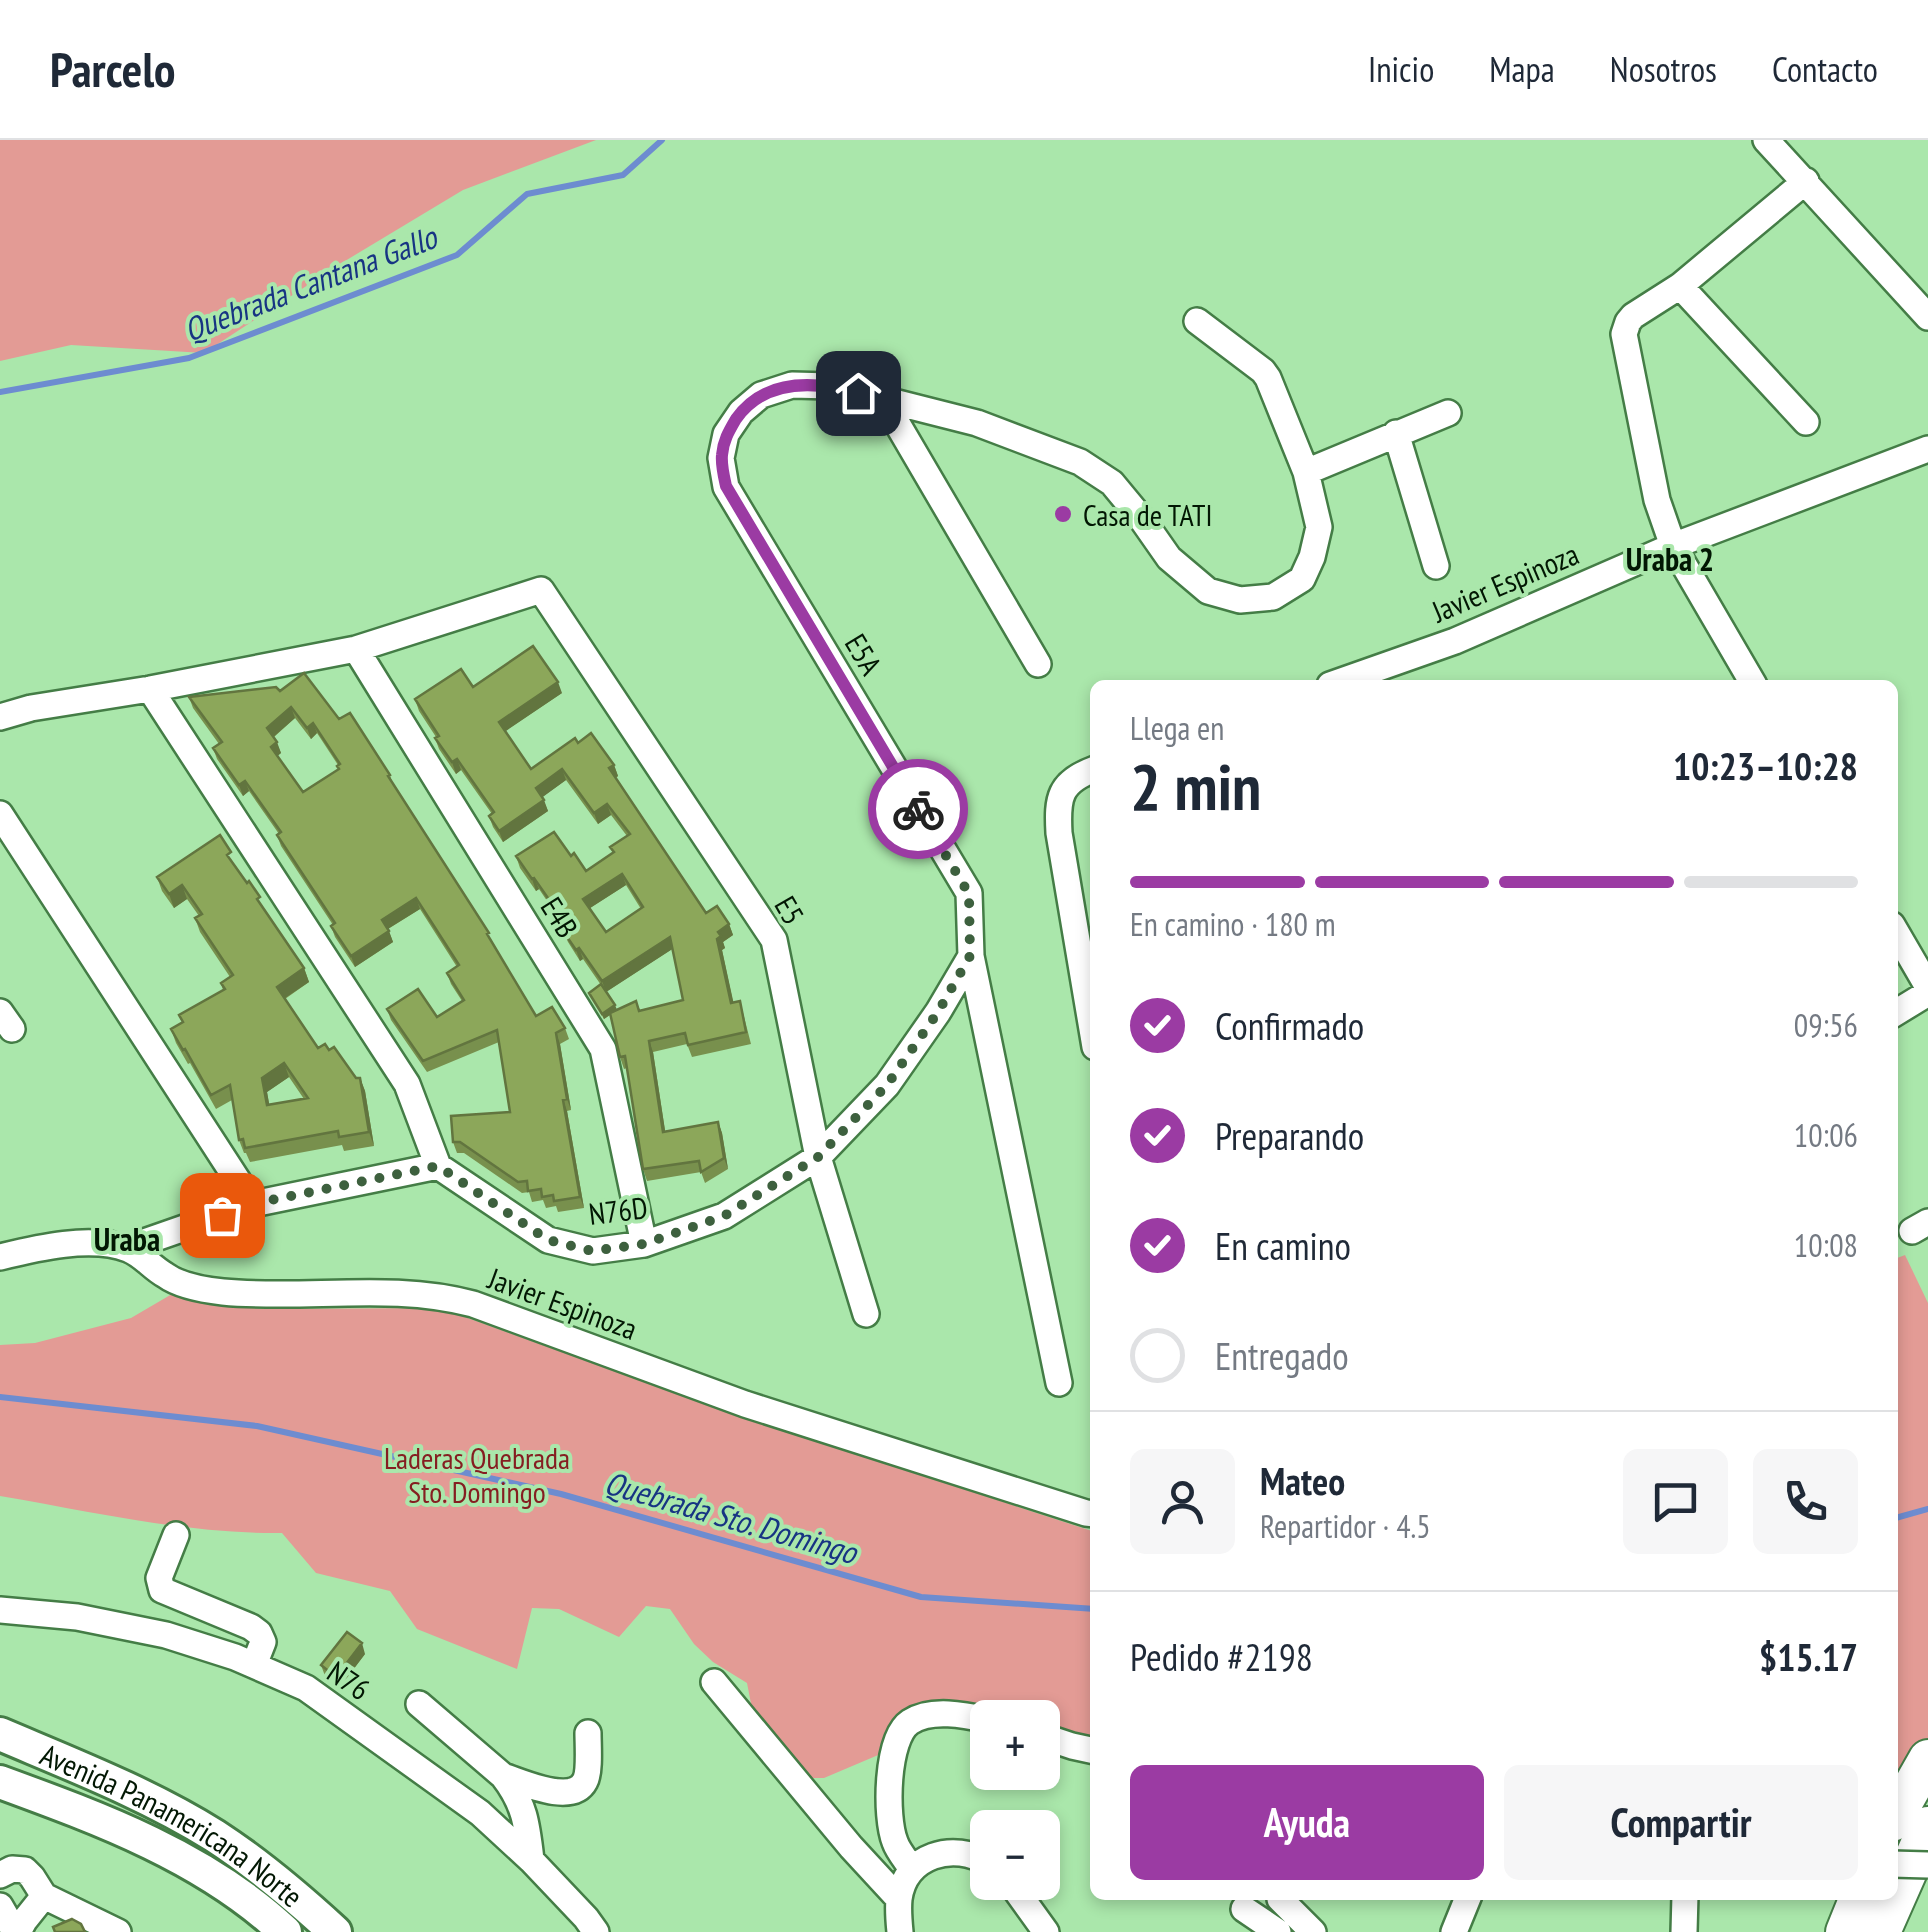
<!DOCTYPE html>
<html lang="es">
<head>
<meta charset="utf-8">
<style>
  :root { --surface:#fff; --page:#f6f6f7; --text:#1f2937; --muted:#747a83; --line:#e0e1e3; --accent:#9b3ba3 }
  body { margin:0; font-family:"PT Sans Narrow",sans-serif; background:var(--page); color:var(--text); height:100vh; display:flex; flex-direction:column; font-size:38px; white-space:nowrap }
  * { box-sizing:border-box; margin:0 }
  p { font-size:32px; color:var(--muted) }
  .icon { flex:none; width:55px; height:55px; fill:none; stroke:currentColor; stroke-width:2; stroke-linecap:round; stroke-linejoin:round }
  .map { position:relative; flex:1; overflow:hidden }
  .details { position:absolute; left:1090px; top:540px; width:808px; height:1220px; display:flex; flex-direction:column; background:var(--surface); border-radius:15px; box-shadow:0 5px 15px #0003 }
  .details>* { flex:none }
  .controls { position:absolute; left:970px; top:1560px; display:grid; gap:20px }
  .controls a { display:grid; place-items:center; width:90px; height:90px; border-radius:15px; background:var(--surface); box-shadow:0 5px 15px #0003; font-size:50px }
  .pin { position:absolute; display:grid; place-items:center; width:85px; height:85px; color:#fff; margin:-42px; border-radius:20px; box-shadow:0 5px 15px #0006 }
  .courier { position:absolute; display:grid; place-items:center; width:100px; height:100px; margin:-50px; border:8px solid #9b3ba3; border-radius:50%; background:#fff; color:#222; box-shadow:0 2px 12px #0007 }
  .head em { font-style:normal; font-weight:800 }
  .head div { display:flex; flex-direction:column-reverse }
  .head { display:flex; align-items:center; justify-content:space-between; height:170px; padding:0 40px }
  h1 { font-size:65px; font-weight:800; line-height:75px }
  .bar { display:grid; grid-template-columns:repeat(4,1fr); gap:15px 10px; align-content:center; height:120px; padding:0 40px }
  .bar i { height:12px; border-radius:8px; background:var(--line) }
  .bar .selected { background:var(--accent) }
  .bar p { grid-column:span 4 }
  .line { display:flex; align-items:center; gap:25px; padding:0 40px; border-top:2px solid var(--line) }
  .line div { flex:1 }
  .round { display:grid; place-items:center; flex:none; width:105px; height:105px; border-radius:15px; background:var(--page) }
  ol { padding:0 40px; list-style:none }
  li { display:flex; align-items:center; gap:30px; height:110px }
  li p { margin-inline-start:auto }
  li .icon { padding:10px; border-radius:50%; background:var(--accent); color:#fff; stroke-width:4 }
  li:last-child { color:var(--muted) }
  li i { width:55px; height:55px; border:5px solid var(--line); border-radius:50% }
  .action { display:flex; gap:20px; margin-top:auto; padding:20px 40px }
  .action a { flex:1; height:115px; border-radius:15px; background:var(--accent); color:#fff; font-size:40px; font-weight:800; line-height:115px; text-align:center }
  .action a+a { background:var(--page); color:var(--text) }
  header { display:flex; align-items:center; gap:60px; box-sizing:border-box; height:140px; padding:0 50px; background:var(--surface); border-bottom:2px solid var(--line) }
  header strong { font-size:48px }
  nav { display:flex; gap:55px; margin-inline-start:auto; font-size:35px }
  .map>svg:first-child { display:block }
  .green { fill:#e39b95 }
  .lines { fill:none; stroke-linecap:round; stroke-linejoin:round }
  .stream { stroke:#6d8cd0; stroke-width:6 }
  .minor-casing { stroke:#447d46; stroke-width:30 }
  .major-casing { stroke:#447d46; stroke-width:38 }
  .highway-casing { stroke:#447d46; stroke-width:42 }
  .minor { stroke:#fff; stroke-width:25 }
  .major { stroke:#fff; stroke-width:32 }
  .highway { stroke:#fff; stroke-width:38 }
  .minor-bridge-casing { stroke:#447d46; stroke-width:30; stroke-linecap:butt }
  .minor-bridge { stroke:#fff; stroke-width:25 }
  .wall { fill:#78904d; fill-rule:evenodd }
  .shaded-wall { fill:#62753f }
  .building { fill:#8ca75a; stroke:#62753f; stroke-width:2.5; fill-rule:evenodd }
  .done { stroke:#3d603e; stroke-width:10; stroke-dasharray:0 18 }
  .route { stroke:#9b3ba3; stroke-width:12 }
  .poi-dot { fill:#9b3ba3; stroke:#aae7ab; stroke-width:4 }
  .labels { text-anchor:middle; dominant-baseline:central; stroke-width:8; stroke-linejoin:round; paint-order:stroke }
  .poi-label { font-size:30px; fill:#021703; stroke:#aae7ab; text-anchor:start }
  .street-label { font-size:30px; fill:#021703; stroke:#aae7ab }
  .park-label { font-size:30px; fill:#851e21; stroke:#aae7ab }
  .water-label { font-size:32px; font-style:italic; fill:#173483; stroke:#aae7ab }
  .neighbourhood-label { font-size:32px; font-weight:bold; fill:#021703; stroke:#aae7ab }
</style>
</head>
<body>
<header>
<strong>Parcelo</strong>
<nav><a>Inicio</a><a>Mapa</a><a>Nosotros</a><a>Contacto</a></nav>
</header>
<div class="map">
<svg width="1928" height="1792" viewBox="0 0 1928 1792">
  <rect width="100%" height="100%" fill="#aae7ab"/>
  <!-- green -->
  <path class="green" d="M0,0H596L463,50L340,124L204,213L71,205L0,221Z
    M1905,1115L1928,1163V1652L1893,1720L1892,1120Z
    M172,1154L201,1163L265,1169L440,1168L740,1276L1095,1392V1612L1043,1593L1042,1578L920,1574L890,1610L824,1638H800L755,1584L747,1543L713,1522L694,1504L670,1469L646,1466L619,1497L559,1469L532,1468L517,1529L417,1489L390,1451L316,1433L282,1393C187,1394 94,1372 0,1356V1205L35,1203L131,1178Z"/>
  <g class="lines">
    <!-- stream -->
    <path class="stream" d="M0,252L189,218L457,115L527,54L623,35L662,0
      M0,1257L257,1286L561,1354L921,1457L1095,1469
      M1892,1379L1928,1369"/>
    <defs>
      <path id="minor" d="M1766,0L1928,177
        M1680,146L1806,282
        M884,261L1038,524
        M1396,293L1436,426
        M1306,332L1448,273
        M356,509L603,909L644,1104
        M1330,545L1455,501L1673,406L1928,309
        M1754,545L1673,406L1657,360L1624,194L1628,182L1633,176L1680,146L1806,41
        M150,549L407,944L438,1026
        M0,577L31,568L150,549L356,509L541,450L774,800L818,1017L866,1174
        M1095,629C1059,642 1057,658 1059,693L1095,907
        M0,674L253,1064
        M1892,785L1928,847
        M0,872L12,889
        M1892,875L1928,853
        M1912,1091L1928,1082
        M127,1108L253,1064L438,1026L548,1100L593,1111L644,1104L724,1076L818,1017L887,945L938,872L971,816
        M0,1117C37,1108 91,1095 128,1109C143,1115 151,1127 165,1135C180,1146 204,1150 223,1152C306,1160 392,1142 473,1164L745,1264L1086,1373L1095,1374
        M1059,1243L971,816L969,753L726,347L721,318L726,294L741,272L761,255L792,245L831,246L977,283L1080,322L1112,343L1141,378L1169,418L1208,451L1240,460L1273,457L1302,439L1312,417L1319,387L1306,332L1268,238L1263,231L1197,181
        M176,1395L159,1438L162,1450L251,1487L259,1493L263,1502L254,1525
        M0,1470L77,1477L166,1495L235,1517L306,1548L480,1673L531,1720L586,1778L596,1792
        M714,1542L851,1707L899,1759
        M419,1564L503,1636C525,1664 527,1685 531,1720
        M1042,1596L1072,1606L1095,1611
        M503,1636C522,1642 572,1666 585,1641C590,1632 588,1605 588,1593
        M912,1729C906,1720 898,1711 895,1702C885,1677 886,1598 910,1582C931,1568 965,1575 988,1580
        M0,1735L12,1729L25,1730L32,1737L44,1756L118,1792
        M1010,1742L1046,1792
        M1280,1759L1313,1792
        M0,1766L15,1792
        M1244,1769L1278,1792
        M18,1792L24,1781L44,1756
        M900,1792C899,1782 898,1769 899,1759C905,1715 954,1701 988,1723
        M1454,1792L1469,1755
        M1684,1792L1685,1755"/>
      <g id="major">
        <path id="s1" d="M0,1594C73,1625 148,1654 215,1696C258,1724 297,1757 335,1792"/>
        <path d="M0,1642C101,1679 205,1717 285,1792"/>
      </g>
      <path id="highway" d="M1892,1682L1928,1619
        M1845,1792L1860,1755
        M1881,1792L1928,1686"/>
    </defs>
    <!-- minor casing -->
    <use href="#minor" class="minor-casing"/>
    <!-- major casing -->
    <use href="#major" class="major-casing"/>
    <!-- highway casing -->
    <use href="#highway" class="highway-casing"/>
    <!-- minor -->
    <use href="#minor" class="minor"/>
    <!-- major -->
    <use href="#major" class="major"/>
    <!-- highway -->
    <use href="#highway" class="highway"/>
    <defs>
      <path id="minor-bridge" d="M1892,1724L1928,1725"/>
    </defs>
    <!-- minor-bridge casing -->
    <use href="#minor-bridge" class="minor-bridge-casing"/>
    <!-- minor-bridge -->
    <use href="#minor-bridge" class="minor-bridge"/>
  </g>
  <!-- wall -->
  <path class="wall" d="M280,551L339,579L390,635L393,645L536,876L565,888L569,899L560,904L571,970L567,971L584,1068L558,1072L556,1066L546,1068L543,1060L532,1062L529,1052L522,1053L464,1013H457L453,1002L510,972L499,902L427,932L391,880L387,869L437,877L462,861L451,844L447,833L457,827L420,769L388,789L393,802L355,827L335,797L331,786L333,785L281,706L277,695L279,694L249,651L243,656L217,619L213,608L219,604L193,568L189,557ZM295,578L311,599L317,593L338,625V630L303,652L277,616L281,613L274,597Z
    M562,553L505,591L531,629L578,603L614,625L618,636L616,638L706,773L729,784L733,795L723,802L725,808L722,810L733,862L740,861L751,904L692,917L687,904L653,912L665,991L718,982L722,993L728,1029L705,1043L701,1032L647,1041L643,1029L627,928L624,929L620,917L610,875L604,879L589,853L601,845L583,819L580,821L568,802L563,791L566,789L539,749L536,751L520,728L516,716H571L586,731L613,713L610,707L627,696L611,675L598,684L566,640L542,657L548,671L503,702L493,687L489,676L492,674L461,630L456,634L439,609L435,598L436,597L419,571L415,559ZM626,745L641,769L606,792L590,768ZM672,809L683,860L640,870L636,861L617,870L606,852Z
    M235,726L304,828L309,842L285,859L318,908L329,910L356,938H360L365,951L374,1006L344,1011L342,1005L250,1022L246,1013H244L239,1000L232,960L216,969L190,923L188,924L176,903L171,889L182,883L179,875L223,850L221,843L230,837L200,792L195,778L199,776L187,759L174,768L162,751L157,737L236,726ZM289,937L304,959L269,964L267,952Z
    M365,1514L340,1547L325,1536L321,1525Z"/>
  <!-- shaded-wall -->
  <path class="shaded-wall" d="M558,542L562,553L503,593L499,582Z
    M291,567L295,578L271,599L267,588Z
    M313,583L317,593L311,599L307,588Z
    M277,602L281,613L275,618L271,607Z
    M457,619L461,630L456,634L452,622Z
    M614,625L618,636L613,639L609,628Z
    M562,629L566,640L540,659L536,648Z
    M245,641L249,651L243,656L239,645Z
    M544,660L548,671L503,702L499,691Z
    M607,664L611,675L598,684L594,673Z
    M622,734L626,745L587,770L583,759Z
    M534,738L539,749L536,751L532,739Z
    M182,745L187,759L174,768L169,754Z
    M416,758L420,769L386,790L382,780Z
    M729,784L733,795L723,802L725,808L722,810L736,874L731,863L717,799L718,792Z
    M389,791L393,802L355,827L351,816Z
    M670,797L674,808L606,852L602,841Z
    M579,808L583,819L580,821L576,810Z
    M304,828L309,842L282,860L277,847Z
    M615,865L617,870L604,879L602,874Z
    M556,893L560,904L571,970L567,959Z
    M649,901L653,912L667,1003L663,992Z
    M284,923L289,937L267,952L272,979L267,965L262,938Z
    M360,938L365,951L374,1006L369,992Z
    M563,960L567,971L584,1068L580,1057Z
    M718,982L722,993L728,1029L724,1018Z
    M362,1503L365,1514L340,1547L336,1537Z"/>
  <!-- building -->
  <path class="building" d="M533,506L558,542L499,582L531,629L575,598L578,603L591,593L614,625L609,628L706,773L717,766L729,784L718,792L721,796L717,799L731,863L740,861L746,892L688,905L685,893L649,901L663,992L718,982L724,1018L701,1032L699,1021L643,1029L625,916L620,917L610,873L636,861L639,871L683,860L670,797L602,841L579,808L576,810L563,791L569,788L534,738L532,739L516,716L554,692L571,716L574,713L586,731L614,712L610,707L630,694L607,664L594,673L562,629L536,648L544,660L499,691L489,676L494,672L457,619L452,622L435,598L439,596L415,559L461,529L473,547ZM622,734L643,767L606,792L583,759Z
    M304,533L339,579L350,573L390,635L388,636L489,793L487,794L536,876L552,867L565,888L556,893L567,959L563,960L580,1057L554,1061L553,1055L542,1057L541,1049L528,1051L527,1041L518,1042L460,1002H453L451,976L510,972L497,890L423,921L387,869L418,849L437,877L464,860L447,833L459,825L416,758L382,780L389,791L351,816L331,786L335,783L277,695L281,692L245,641L239,645L213,608L222,602L189,557L276,547L280,551ZM291,567L307,588L313,583L340,624L337,626L339,629L303,652L271,607L277,602L267,588Z
    M220,695L231,712L227,715L247,743L249,741L260,757L257,759L304,828L277,847L318,908L325,904L329,910L334,907L356,938H360L369,992L339,997L338,991L245,1008L243,999L239,1000L230,945L211,955L185,909L183,910L171,889L183,882L179,875L225,849L221,843L233,835L195,778L202,774L182,745L169,754L157,737ZM284,923L308,958L267,965L262,938Z
    M601,844L615,865L602,874L589,853Z
    M347,1492L362,1503L336,1537L321,1525Z
    M72,1779L81,1784L85,1792H55L53,1787Z"/>
  <g class="lines">
    <!-- done -->
    <path class="done" d="M222,1075L252,1064L438,1026L548,1100L592,1111L644,1104L724,1076L818,1017L887,945L938,872L970,816L969,754L918,669"/>
    <!-- route -->
    <path class="route" d="M858,253C815,241 765,238 736,279C729,291 723,301 722,315C721,325 724,337 726,346L918,669"/>
  </g>
  <!-- markers -->
  <circle class="poi-dot" cx="1063" cy="374" r="10"/>
  <g class="labels">
    <!-- poi labels -->
    <g class="poi-label">
      <text x="1083" y="374">Casa de TATI</text>
    </g>
    <!-- street labels -->
    <g class="street-label">
      <text transform="translate(1505 442) rotate(-23)">Javier Espinoza</text>
      <text transform="translate(864 514) rotate(59)">E5A</text>
      <text transform="translate(790 770) rotate(60)">E5</text>
      <text transform="translate(560 777) rotate(58)">E4B</text>
      <text transform="translate(618 1070) rotate(-7)">N76D</text>
      <text transform="translate(563 1163) rotate(20)">Javier Espinoza</text>
      <text transform="translate(349 1540) rotate(34)">N76</text>
      <text stroke="none"><textPath href="#s1" startOffset="195">Avenida Panamericana Norte</textPath></text>
    </g>
    <!-- park labels -->
    <g class="park-label">
      <text x="477" y="1317">Laderas Quebrada<tspan x="477" dy="34">Sto. Domingo</tspan></text>
    </g>
    <!-- water labels -->
    <g class="water-label">
      <text transform="translate(310 143) rotate(-21)">Quebrada Cantana Gallo</text>
      <text transform="translate(731 1377) rotate(16)">Quebrada Sto. Domingo</text>
    </g>
    <!-- neighbourhood labels -->
    <g class="neighbourhood-label">
      <text x="1670" y="419">Uraba 2</text>
      <text x="127" y="1099">Uraba</text>
    </g>
  </g>
</svg>
<div class="controls">
<a>+</a>
<a>−</a>
</div>
<div class="pin" style="left:222px;top:1075px;background:#ea580c"><svg class="icon" aria-label="bag" viewBox="0 0 24 24"><path d="M5 8h14l-1 12H6zM9 8a3 3 0 0 1 6 0"/></svg></div>
<div class="pin" style="left:858px;top:253px;background:#1f2937"><svg class="icon" aria-label="home" viewBox="0 0 24 24"><path d="M3 11l9-7 9 7M6 9v11h12V9"/></svg></div>
<div class="courier" style="left:918px;top:669px"><svg class="icon" aria-label="bike" viewBox="0 0 24 24"><circle cx="6" cy="16" r="4"/><circle cx="18" cy="16" r="4"/><path d="M6 16l4-8h5l3 8M10 8l3 8H6M13 5h3"/></svg></div>
<section class="details">
<div class="head"><div><h1>2 min</h1><p>Llega en</p></div><em>10:23–10:28</em></div>
<div class="bar"><i class="selected"></i><i class="selected"></i><i class="selected"></i><i></i><p>En camino · 180 m</p></div>
<ol>
<li><svg class="icon" aria-label="check" viewBox="0 0 24 24"><path d="M5 12l5 5 9-10"/></svg>Confirmado<p>09:56</p></li>
<li><svg class="icon" aria-label="check" viewBox="0 0 24 24"><path d="M5 12l5 5 9-10"/></svg>Preparando<p>10:06</p></li>
<li><svg class="icon" aria-label="check" viewBox="0 0 24 24"><path d="M5 12l5 5 9-10"/></svg>En camino<p>10:08</p></li>
<li><i></i>Entregado</li>
</ol>
<div class="line" style="height:180px"><a class="round"><svg class="icon" aria-label="person" viewBox="0 0 24 24"><circle cx="12" cy="8" r="4"/><path d="M4 21q1-7 8-7t8 7"/></svg></a><div><b>Mateo</b><p>Repartidor · 4.5</p></div><a class="round"><svg class="icon" aria-label="chat" viewBox="0 0 24 24"><path d="M4 5h16v11H9l-5 4z"/></svg></a><a class="round"><svg class="icon" aria-label="phone" viewBox="0 0 24 24"><path d="M5 4h4l2 5-3 2q2 4 5 5l2-3 5 2v4C11 20 4 13 5 4z"/></svg></a></div>
<div class="line" style="height:130px"><div>Pedido #2198</div><b>$15.17</b></div>
<div class="action"><a>Ayuda</a><a>Compartir</a></div>
</section>
</div>
</body>
</html>
